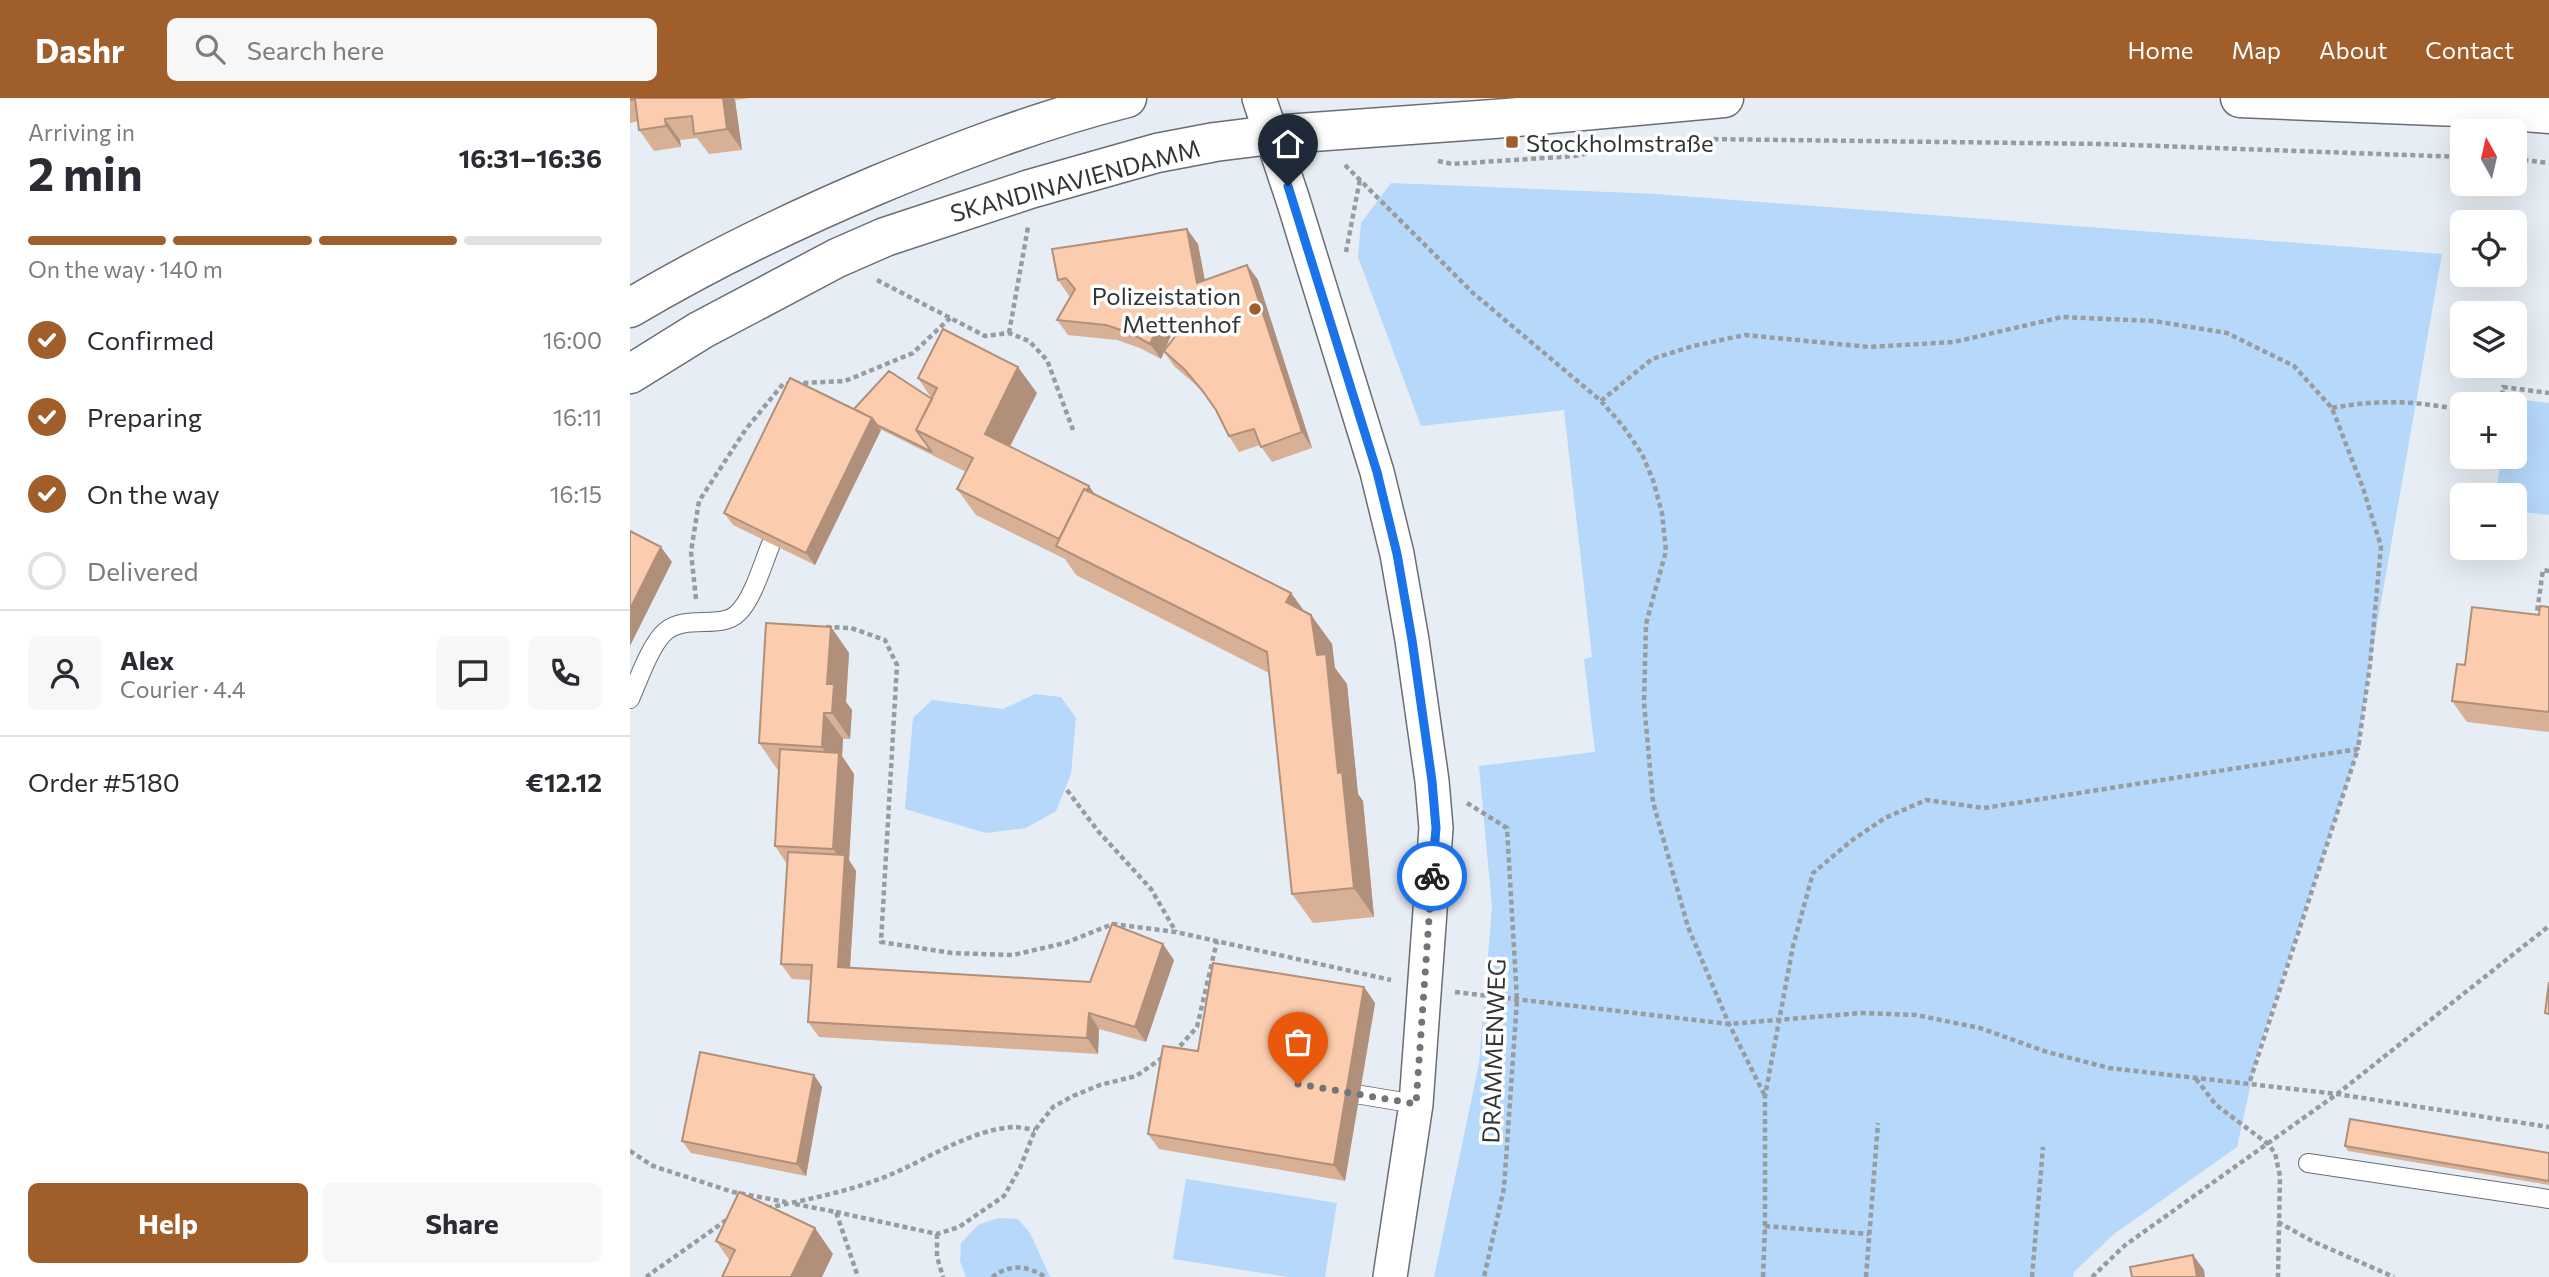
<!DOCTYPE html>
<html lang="en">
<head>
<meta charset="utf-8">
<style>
  :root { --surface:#fff; --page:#f7f7f7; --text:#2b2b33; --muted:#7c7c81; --line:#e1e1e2; --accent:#a05e2b }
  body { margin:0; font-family:Commissioner,sans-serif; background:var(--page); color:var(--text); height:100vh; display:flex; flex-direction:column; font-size:26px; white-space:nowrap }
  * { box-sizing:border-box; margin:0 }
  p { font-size:23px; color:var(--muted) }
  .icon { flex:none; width:38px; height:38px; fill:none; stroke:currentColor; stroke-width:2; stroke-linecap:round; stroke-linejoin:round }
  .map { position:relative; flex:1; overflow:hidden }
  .sheet { display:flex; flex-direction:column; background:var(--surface); width:630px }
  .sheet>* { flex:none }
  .needle { width:46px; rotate:352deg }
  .tools { position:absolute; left:1820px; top:21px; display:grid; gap:14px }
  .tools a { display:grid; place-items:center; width:77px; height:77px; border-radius:10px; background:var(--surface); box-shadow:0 7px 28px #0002; font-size:35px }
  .pin { position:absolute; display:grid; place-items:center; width:60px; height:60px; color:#fff; margin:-72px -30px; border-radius:50% 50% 50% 0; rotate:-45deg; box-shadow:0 0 7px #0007 }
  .pin .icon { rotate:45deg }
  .courier { position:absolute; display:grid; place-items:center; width:70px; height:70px; margin:-35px; border:5px solid #1a73e8; border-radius:50%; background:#fff; color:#222; box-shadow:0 2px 9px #0007 }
  .head em { font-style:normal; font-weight:700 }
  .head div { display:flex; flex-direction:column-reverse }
  .head { display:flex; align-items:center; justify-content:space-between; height:119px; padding:0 28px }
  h1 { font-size:46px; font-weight:700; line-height:52px }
  .bar { display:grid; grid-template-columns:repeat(4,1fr); gap:10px 7px; align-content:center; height:84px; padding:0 28px }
  .bar i { height:9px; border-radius:5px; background:var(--line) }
  .bar .current { background:var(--accent) }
  .bar p { grid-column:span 4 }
  .line { display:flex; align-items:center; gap:18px; padding:0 28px; border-top:2px solid var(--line) }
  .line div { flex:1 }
  .round { display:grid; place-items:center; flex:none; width:74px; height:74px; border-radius:10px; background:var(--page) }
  ol { padding:0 28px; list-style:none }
  li { display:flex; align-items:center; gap:21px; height:77px }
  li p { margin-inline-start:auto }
  li .icon { padding:7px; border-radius:50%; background:var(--accent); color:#fff; stroke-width:4 }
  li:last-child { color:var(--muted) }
  li i { width:38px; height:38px; border:4px solid var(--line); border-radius:50% }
  .button { display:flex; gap:14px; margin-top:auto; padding:14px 28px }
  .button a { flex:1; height:80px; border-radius:10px; background:var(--accent); color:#fff; font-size:28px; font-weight:700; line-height:80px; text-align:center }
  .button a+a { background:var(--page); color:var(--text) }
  header { display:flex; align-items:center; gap:42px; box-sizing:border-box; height:98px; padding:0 35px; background:var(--accent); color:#fff }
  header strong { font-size:33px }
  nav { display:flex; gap:38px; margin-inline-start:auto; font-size:24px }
  .search { width:490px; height:63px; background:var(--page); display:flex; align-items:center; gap:18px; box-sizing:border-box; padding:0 24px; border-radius:10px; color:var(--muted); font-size:26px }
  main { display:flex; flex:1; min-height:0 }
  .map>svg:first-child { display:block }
  .green { fill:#b5d8fb }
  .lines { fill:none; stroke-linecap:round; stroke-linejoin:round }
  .service-casing { stroke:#686e74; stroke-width:20 }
  .minor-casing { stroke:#686e74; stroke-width:36 }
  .secondary-casing { stroke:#686e74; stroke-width:41 }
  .path { stroke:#979ca1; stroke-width:4.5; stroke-dasharray:5 3.5; stroke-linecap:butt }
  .service { stroke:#fff; stroke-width:18 }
  .minor { stroke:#fff; stroke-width:33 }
  .secondary { stroke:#fff; stroke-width:38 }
  .wall { fill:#d8b096; fill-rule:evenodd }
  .shaded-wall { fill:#b0907a }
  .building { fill:#fbcdae; stroke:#b0907a; stroke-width:2 }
  .done { stroke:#717579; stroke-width:7; stroke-dasharray:0 12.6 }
  .route { stroke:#1a73e8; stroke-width:9 }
  .poi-dot { fill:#a05e2b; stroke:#fff; stroke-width:2.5 }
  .labels { text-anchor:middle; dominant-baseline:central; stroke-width:7; stroke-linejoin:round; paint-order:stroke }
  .poi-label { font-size:24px; fill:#323537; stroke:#fff; text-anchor:start }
  .street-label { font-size:24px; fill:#323537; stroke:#fff }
</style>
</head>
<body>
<header>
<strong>Dashr</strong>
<div class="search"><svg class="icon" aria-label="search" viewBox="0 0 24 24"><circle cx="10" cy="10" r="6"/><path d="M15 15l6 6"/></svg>Search here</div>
<nav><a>Home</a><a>Map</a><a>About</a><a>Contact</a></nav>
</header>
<main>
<section class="sheet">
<div class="head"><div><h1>2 min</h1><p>Arriving in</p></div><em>16:31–16:36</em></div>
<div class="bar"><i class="current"></i><i class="current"></i><i class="current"></i><i></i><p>On the way · 140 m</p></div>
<ol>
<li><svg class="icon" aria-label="check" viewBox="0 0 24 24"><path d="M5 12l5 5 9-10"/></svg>Confirmed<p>16:00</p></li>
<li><svg class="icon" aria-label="check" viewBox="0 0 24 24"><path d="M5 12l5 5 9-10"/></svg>Preparing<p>16:11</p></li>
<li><svg class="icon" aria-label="check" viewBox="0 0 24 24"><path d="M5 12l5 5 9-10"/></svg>On the way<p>16:15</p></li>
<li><i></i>Delivered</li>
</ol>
<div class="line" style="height:126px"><a class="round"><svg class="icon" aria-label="person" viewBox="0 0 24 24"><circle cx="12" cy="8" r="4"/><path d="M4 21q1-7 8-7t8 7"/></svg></a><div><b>Alex</b><p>Courier · 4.4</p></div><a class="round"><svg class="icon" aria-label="chat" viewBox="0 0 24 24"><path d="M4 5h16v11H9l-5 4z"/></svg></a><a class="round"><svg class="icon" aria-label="phone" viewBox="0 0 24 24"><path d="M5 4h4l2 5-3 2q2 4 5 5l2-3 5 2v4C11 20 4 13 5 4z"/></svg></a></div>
<div class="line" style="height:91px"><div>Order #5180</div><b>€12.12</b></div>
<div class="button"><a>Help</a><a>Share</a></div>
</section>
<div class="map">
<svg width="1919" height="1179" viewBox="0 0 1919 1179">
  <rect width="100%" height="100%" fill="#e6edf4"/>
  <!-- green -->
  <path class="green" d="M761,85L1026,96L1812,156L1740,567L1728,651L1627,957L1607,1049L1484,1136L1444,1174L1443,1179H804L849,966L862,809L849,668L965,654L954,561L962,559L934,312L791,328L728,159L731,125Z
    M1879,300L1919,305V417L1885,413V397H1866L1871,359H1885V306H1878Z
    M405,596L431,599L446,620L441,676L426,713L396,730L356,735L275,711L283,620L302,602L373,611Z
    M556,1081L707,1105L695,1179H658L543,1161Z
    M368,1120L388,1121L400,1135L420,1179H336L330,1163L331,1145L348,1127Z"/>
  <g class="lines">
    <defs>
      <path id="service" d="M0,601C8,583 21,545 36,533C57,516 91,532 108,515C123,501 133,465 141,446
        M707,993L786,1006
        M1678,1065L1919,1101"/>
      <path id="minor" d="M629,0L663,102L747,374L767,456L782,542L802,683L806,730L786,1006L760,1179"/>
      <path id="secondary" d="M1610,0L1829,9L1919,16
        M0,210C79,163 162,123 247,87C329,53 410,22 497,0
        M0,276L71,232L207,160L255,139L400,91L527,55L585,44L641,37L877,20L1094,0"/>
    </defs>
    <!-- service casing -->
    <use href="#service" class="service-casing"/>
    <!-- minor casing -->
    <use href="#minor" class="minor-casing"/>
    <!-- secondary casing -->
    <use href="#secondary" class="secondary-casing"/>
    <!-- path -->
    <path class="path" d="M1075,41L1474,46L1832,59
      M1885,61L1919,65
      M808,63L822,66L945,58L990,49
      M715,67L843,195L971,303L993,328L1012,356L1023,382L1032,415L1036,453L1016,526L1014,605L1023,704L1058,829L1099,926L1135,998
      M716,154L730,81
      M247,182L355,238L379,235L399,243L417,262L443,332
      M379,235L398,129
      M971,303L1022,261L1063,248L1115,237L1239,249L1324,244L1432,219L1524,223L1597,235L1664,268L1702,310L1733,390L1751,448L1740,567L1728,651
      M1871,306L1873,289L1919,295
      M1702,310C1750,301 1784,303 1832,312
      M66,501L61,454L69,403L116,331L153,286L215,283L283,255L320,220
      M1906,521L1913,472L1919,473
      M196,529L221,530L255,542L267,567L251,844L322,855L383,857L435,845L483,826L546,834L761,882
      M437,692L468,733L521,791L546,834
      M837,705L877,730L887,902L874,1090L854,1179
      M825,894L1099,926L1231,915L1286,917L1350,930L1417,954L1479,970L1707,996L1919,1029
      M543,953L551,947L567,929L587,843
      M1566,981L1586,1007L1638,1046L1645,1055L1650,1078L1648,1179
      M0,1053L23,1068L103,1094L156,1104
      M165,1106L206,1114L228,1179
      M137,1110C179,1101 222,1093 262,1076C299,1060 343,1031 384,1029C390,1029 398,1031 405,1032
      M206,1114L307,1136L329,1129L374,1098L390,1070L405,1032L423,1009L443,998L470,987L506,978L535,958
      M1648,1124L1682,1143L1764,1179
      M1135,1128L1239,1136
      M307,1136V1159L313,1179
      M16,1179L98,1121
      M362,1179C380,1166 397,1167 415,1179
      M1133,1179L1135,1128V998L1163,848L1183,775L1221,743L1255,720L1296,702L1354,710L1728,651L1619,986
      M1236,1179L1248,1025
      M1402,1179L1413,1049
      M1462,1179L1494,1148L1707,996L1919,828"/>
    <!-- service -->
    <use href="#service" class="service"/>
    <!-- minor -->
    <use href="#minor" class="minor"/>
    <!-- secondary -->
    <use href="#secondary" class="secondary"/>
  </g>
  <!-- wall -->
  <path class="wall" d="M0,0H120L105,2L112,52L79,56L67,40L50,42L51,49L24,53L9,32L8,23L0,25Z
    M568,146L575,182L617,167L628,182L682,350L642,364L630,347L609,354L599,338L586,312L582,306L566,287L545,269L534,254L531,261L510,250L487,242L438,237L427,222L441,197L439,198L428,182L422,151ZM542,235L546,237L535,251Z
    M288,280L407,295L380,348L459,388L465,397L661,495L674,513L681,517L702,546L705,570L717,586L728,696L733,703L744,819L683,825L662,796L639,575L446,477L435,461L346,417L327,391L336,374L250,331L251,332L185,467L103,427L94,415L224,311L302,301Z
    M1919,509V634L1837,624L1822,603L1835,567Z
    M201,529L219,555L216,604L222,612L220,641H213L212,658L224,676L219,762L226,773L220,870L460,884L544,862L516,944L469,931L468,956L189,939L178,924L181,882L162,881L151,866L157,766L145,748L149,671H147L129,645Z
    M734,889L745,905L715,1083L529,1051L518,1036L568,953Z
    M184,977L192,989L176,1078L61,1055L52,1043Z
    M1715,1048L1919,1055V1087L1718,1053Z
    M86,1143L203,1156L100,1163Z"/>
  <!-- shaded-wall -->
  <path class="shaded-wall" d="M93,0H103L105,2L112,52L97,31Z
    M35,21L50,42L51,49L36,28Z
    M557,131L568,146L578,200L567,185Z
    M617,167L628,182L682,350L672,334Z
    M532,220L542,235L531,261L520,246Z
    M388,269L407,295L373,362L355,336Z
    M242,320L251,332L185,467L176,455Z
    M459,388L477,414L432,443Z
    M31,449L42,464L0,548V511Z
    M661,495L682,524L656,504Z
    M681,517L702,546L705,570L717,586L728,696L733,703L744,819L724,790L708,675L687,557Z
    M201,529L219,555L216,604L222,612L220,641L202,615L197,586Z
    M194,615L213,641L212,658L224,676L219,762L226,773L219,885L208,869L215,767L203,751L208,671L192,649Z
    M533,846L544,862L516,944L505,929Z
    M734,889L745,905L715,1083L704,1067Z
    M459,915L469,931L468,956L457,940Z
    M184,977L192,989L176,1078L167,1066Z
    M185,1130L203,1156L192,1179H161Z
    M1563,1157L1574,1172L1575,1179H1567Z"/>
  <!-- building -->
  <path class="building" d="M0,0H93L97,31L64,36L62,18L35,21L36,28L9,32L5,1L0,2Z
    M557,131L567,185L617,167L672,334L631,349L624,331L599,338L586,312L572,292L555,272L534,253L550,232L532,220L520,246L500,235L476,227L427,222L445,191L436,180L428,182L422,151Z
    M313,231L388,269L355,336L459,388L457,393L454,391L429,441L327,391L343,360L286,332L307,290L288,280Z
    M259,273L302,301L286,332L302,354L247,327L242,320L224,311Z
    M160,280L242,320L176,455L94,415Z
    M454,391L661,495L656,504L681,517L687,557L696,556L708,675L712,674L724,790L662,796L637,554L426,448Z
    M0,433L31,449L0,511Z
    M1910,508L1919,509V614L1822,603L1827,566L1835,567L1842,509L1909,517Z
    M136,525L201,529L197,586H204L202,615H194L192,649L129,645Z
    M150,651L209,655L203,751L145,748Z
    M158,754L215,757L208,869L460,884L482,826L533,846L505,929L459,915L457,940L178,924L182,867L151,866Z
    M583,865L734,889L704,1067L518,1036L533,948L568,953Z
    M1919,884V916L1915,915Z
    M70,954L184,977L167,1066L52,1043Z
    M1720,1021L1919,1055V1083L1715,1048Z
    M109,1094L185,1130L161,1179H92L105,1152L86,1143Z
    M1563,1157L1567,1179H1502L1500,1169Z"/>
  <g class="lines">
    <!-- done -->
    <path class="done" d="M668,986L786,1006L802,778"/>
    <!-- route -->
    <path class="route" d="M658,88L747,374L767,456L782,542L802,683L806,730L802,778"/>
  </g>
  <!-- markers -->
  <g class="poi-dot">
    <rect x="875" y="37" width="14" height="14" rx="3.5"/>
    <circle cx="625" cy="211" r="7"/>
  </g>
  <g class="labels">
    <!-- poi labels -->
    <g class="poi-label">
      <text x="896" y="44">Stockholmstraße</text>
      <text x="611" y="197" text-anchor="end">Polizeistation<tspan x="611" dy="28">Mettenhof</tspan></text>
    </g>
    <!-- street labels -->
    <g class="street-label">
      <text transform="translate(445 82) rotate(-15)">SKANDINAVIENDAMM</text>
      <text transform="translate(863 953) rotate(-88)">DRAMMENWEG</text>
    </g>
  </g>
</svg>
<div class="tools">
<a><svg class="needle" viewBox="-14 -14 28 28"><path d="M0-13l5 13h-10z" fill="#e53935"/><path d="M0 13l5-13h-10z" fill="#7c7c81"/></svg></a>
<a><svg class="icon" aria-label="locate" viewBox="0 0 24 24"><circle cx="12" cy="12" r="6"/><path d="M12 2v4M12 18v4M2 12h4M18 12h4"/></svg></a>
<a><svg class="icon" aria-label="layers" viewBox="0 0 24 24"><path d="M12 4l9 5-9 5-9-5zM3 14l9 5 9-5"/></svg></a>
<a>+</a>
<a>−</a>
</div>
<div class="pin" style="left:668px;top:986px;background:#ea580c"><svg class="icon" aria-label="bag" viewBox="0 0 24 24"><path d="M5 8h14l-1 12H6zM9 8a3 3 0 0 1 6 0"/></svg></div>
<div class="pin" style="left:658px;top:88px;background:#1f2937"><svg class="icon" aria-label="home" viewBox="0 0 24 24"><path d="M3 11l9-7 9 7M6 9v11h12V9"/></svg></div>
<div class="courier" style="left:802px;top:778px"><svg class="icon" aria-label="bike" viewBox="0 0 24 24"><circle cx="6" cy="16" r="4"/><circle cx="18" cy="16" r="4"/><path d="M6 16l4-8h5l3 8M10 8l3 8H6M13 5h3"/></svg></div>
</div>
</main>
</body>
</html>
